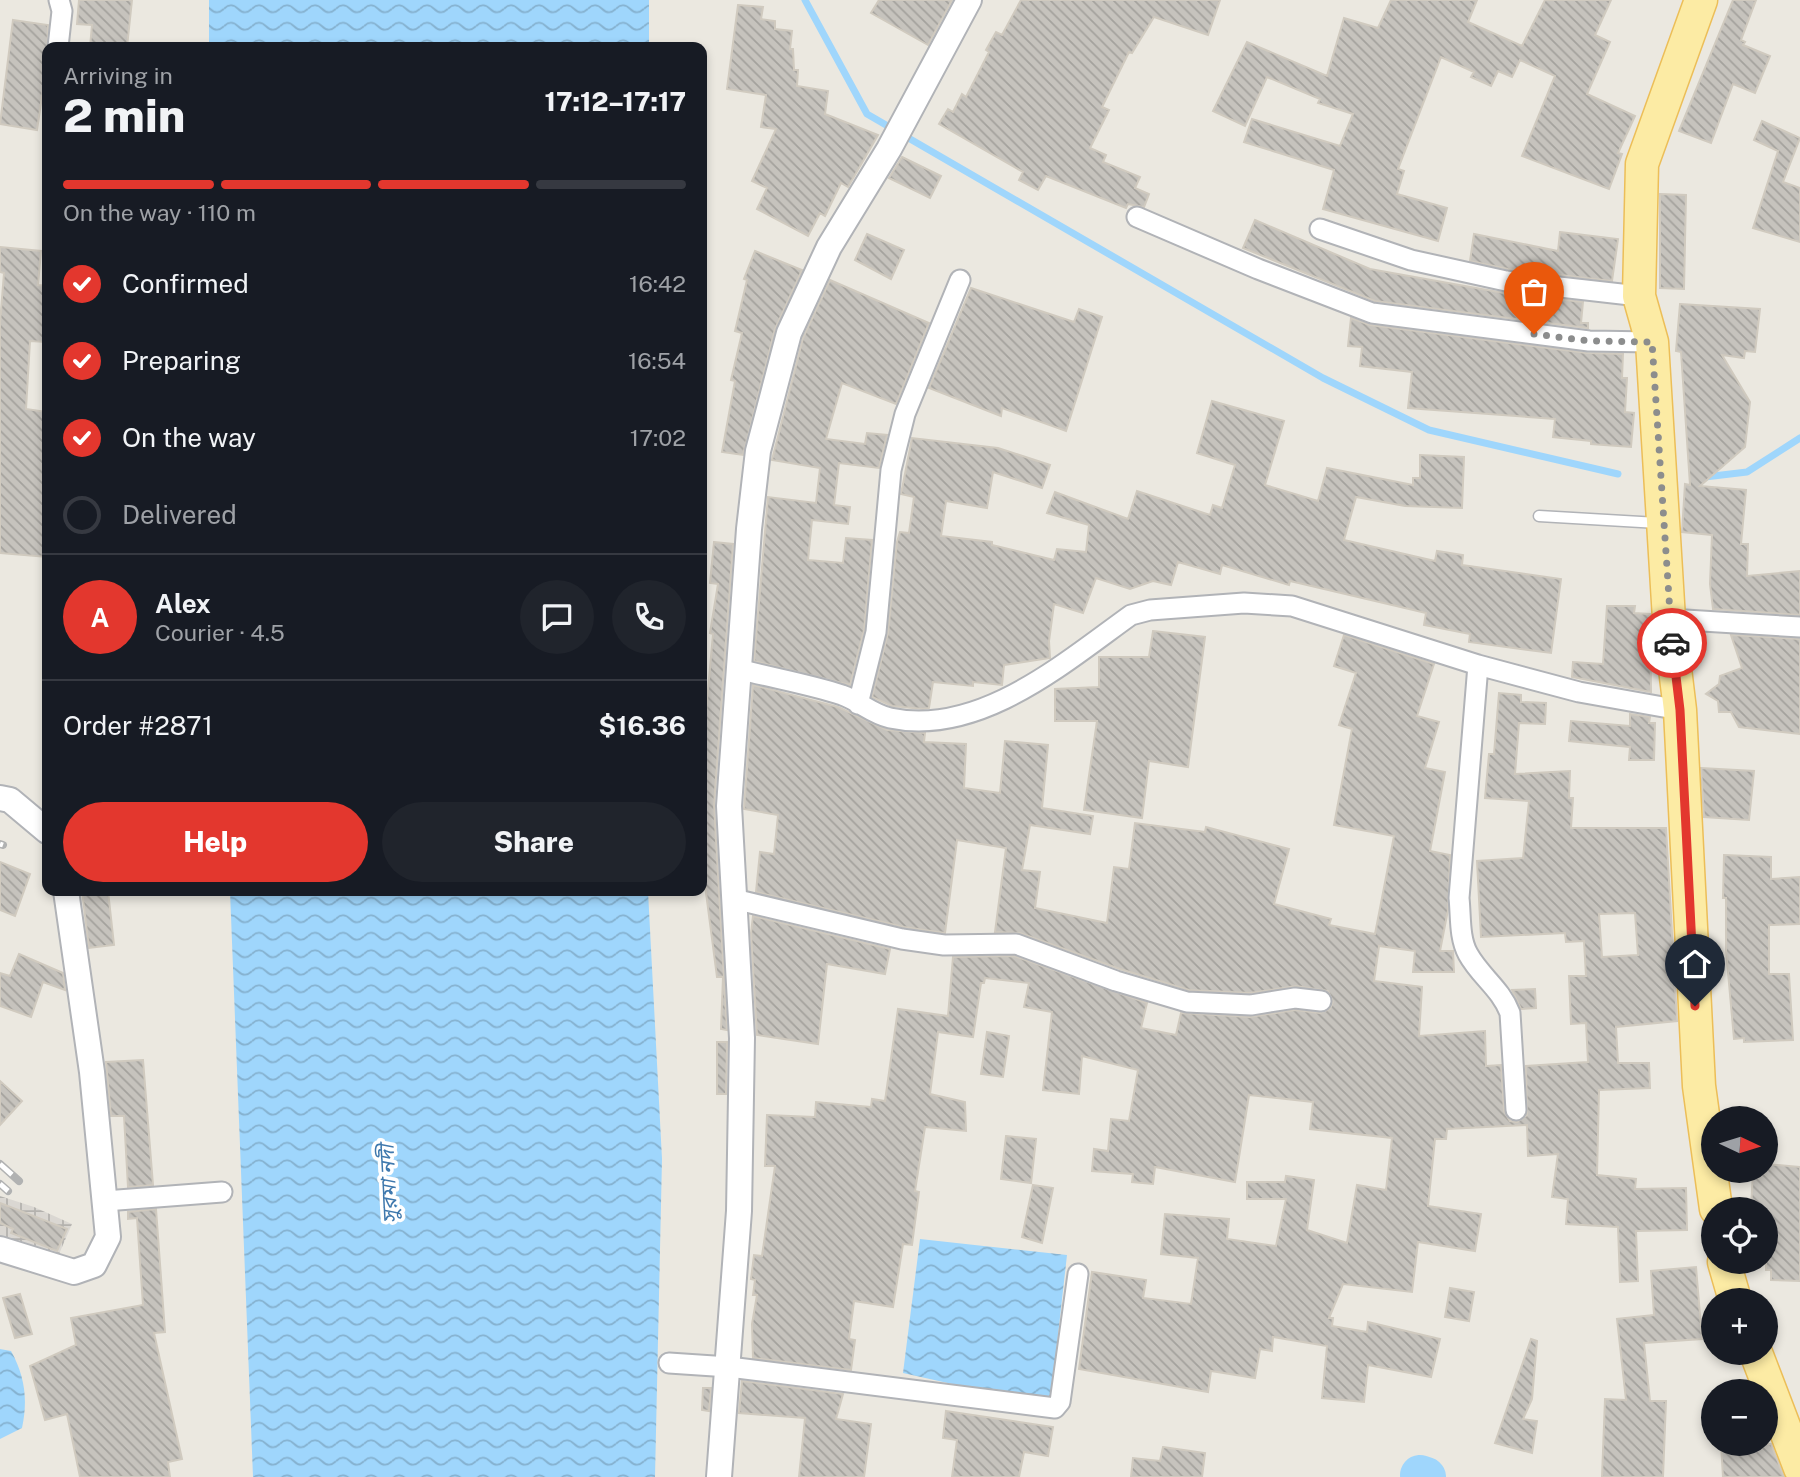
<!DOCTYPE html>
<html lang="en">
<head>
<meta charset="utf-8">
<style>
  :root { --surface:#171b24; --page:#20242c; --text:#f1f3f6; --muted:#9ea1a6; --line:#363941; --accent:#e3372e }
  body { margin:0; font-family:"Public Sans","Noto Sans Bengali",sans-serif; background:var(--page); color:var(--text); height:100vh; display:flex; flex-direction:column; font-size:26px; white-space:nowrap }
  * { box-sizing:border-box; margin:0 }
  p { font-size:23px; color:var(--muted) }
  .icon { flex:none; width:38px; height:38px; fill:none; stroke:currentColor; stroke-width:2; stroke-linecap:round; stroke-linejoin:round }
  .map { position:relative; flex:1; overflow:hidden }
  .sheet { position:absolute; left:42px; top:42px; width:665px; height:854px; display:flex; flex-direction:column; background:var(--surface); border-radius:14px; box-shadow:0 4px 10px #0003 }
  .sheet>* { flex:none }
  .needle { width:46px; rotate:94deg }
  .fabs { position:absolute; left:1701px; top:1106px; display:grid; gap:14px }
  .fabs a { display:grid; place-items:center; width:77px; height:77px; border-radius:50%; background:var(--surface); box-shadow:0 4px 10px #0003; font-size:35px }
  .pin { position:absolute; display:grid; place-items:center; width:60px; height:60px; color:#fff; margin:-72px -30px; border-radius:50% 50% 50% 0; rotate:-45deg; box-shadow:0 0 7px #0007 }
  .pin .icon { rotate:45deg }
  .courier { position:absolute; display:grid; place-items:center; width:70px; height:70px; margin:-35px; border:5px solid #e3372e; border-radius:50%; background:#fff; color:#222; box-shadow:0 2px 9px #0007 }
  .headline em { font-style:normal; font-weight:800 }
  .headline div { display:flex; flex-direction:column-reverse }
  .headline { display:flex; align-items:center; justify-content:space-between; height:119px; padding:0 21px }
  h1 { font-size:46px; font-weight:800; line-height:52px }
  .bar { display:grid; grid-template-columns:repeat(4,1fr); gap:10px 7px; align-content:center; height:84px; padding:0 21px }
  .bar i { height:9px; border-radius:5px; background:var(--line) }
  .bar .selected { background:var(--accent) }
  .bar p { grid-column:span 4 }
  .line { display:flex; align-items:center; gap:18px; padding:0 21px; border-top:2px solid var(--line) }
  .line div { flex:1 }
  .round { display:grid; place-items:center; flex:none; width:74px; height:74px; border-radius:37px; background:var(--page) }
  ol { padding:0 21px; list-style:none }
  li { display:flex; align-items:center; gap:21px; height:77px }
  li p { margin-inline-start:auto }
  li .icon { padding:7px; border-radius:50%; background:var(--accent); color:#fff; stroke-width:4 }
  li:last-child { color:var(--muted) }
  li i { width:38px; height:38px; border:4px solid var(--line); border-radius:50% }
  .button { display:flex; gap:14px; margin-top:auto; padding:14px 21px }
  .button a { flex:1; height:80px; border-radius:42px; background:var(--accent); color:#fff; font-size:28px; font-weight:800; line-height:80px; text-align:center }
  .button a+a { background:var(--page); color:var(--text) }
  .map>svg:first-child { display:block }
  .industrial { fill:url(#industrial-grid) }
  .water { fill:url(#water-waves) }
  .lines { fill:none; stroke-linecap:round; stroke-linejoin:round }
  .stream { stroke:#9fd6fc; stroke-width:7 }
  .river { stroke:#9fd6fc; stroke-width:40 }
  .building { fill:url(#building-back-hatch); stroke:#d0cabf; stroke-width:2; fill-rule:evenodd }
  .service-casing { stroke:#b1b3b7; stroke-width:13 }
  .minor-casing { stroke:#b1b3b7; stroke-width:23 }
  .tertiary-casing { stroke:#b1b3b7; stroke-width:28 }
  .primary-casing { stroke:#ecbe58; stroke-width:35 }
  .service { stroke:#fff; stroke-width:10 }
  .minor { stroke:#fff; stroke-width:19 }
  .tertiary { stroke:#fff; stroke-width:24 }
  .primary { stroke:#fceba4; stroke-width:32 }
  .rail-casing { stroke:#b1b2b2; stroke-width:8 }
  .rail { stroke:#fff; stroke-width:5; stroke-dasharray:16; stroke-linecap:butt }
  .done { stroke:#8c8d8d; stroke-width:7; stroke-dasharray:0 12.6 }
  .route { stroke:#e3372e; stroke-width:9 }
  .labels { text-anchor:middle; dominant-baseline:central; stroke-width:7; stroke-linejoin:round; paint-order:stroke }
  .water-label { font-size:21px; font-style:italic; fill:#3e78ad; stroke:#fff }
</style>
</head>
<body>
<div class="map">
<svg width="1800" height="1477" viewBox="0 0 1800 1477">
  <defs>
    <pattern id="industrial-grid" width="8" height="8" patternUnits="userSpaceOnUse" patternTransform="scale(1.75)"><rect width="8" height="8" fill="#dad7d2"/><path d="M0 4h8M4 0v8" fill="none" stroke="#b4b2ae"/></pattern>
    <pattern id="water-waves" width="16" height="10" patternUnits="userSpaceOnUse" patternTransform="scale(1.75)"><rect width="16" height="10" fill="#9fd6fc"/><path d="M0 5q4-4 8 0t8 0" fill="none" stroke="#85b1cf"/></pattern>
    <pattern id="building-back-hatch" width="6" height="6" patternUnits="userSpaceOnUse" patternTransform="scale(1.75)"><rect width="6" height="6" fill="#c6c3bd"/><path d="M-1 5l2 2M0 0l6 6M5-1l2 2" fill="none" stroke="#a4a29d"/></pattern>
  </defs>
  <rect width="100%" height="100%" fill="#ebe8e0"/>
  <!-- industrial -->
  <path class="industrial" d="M0,1196L34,1207L72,1224L59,1254L0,1236Z"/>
  <!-- water -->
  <path class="water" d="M209,0H649V47H209Z
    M230,891H648L662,1159L655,1477H253Z
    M920,1239L1067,1255L1050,1406L903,1373Z
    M0,1349L11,1351C25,1376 28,1400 22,1428L0,1439Z"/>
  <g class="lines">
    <!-- stream -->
    <path class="stream" d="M805,0L867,114L1323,378L1429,430L1618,474
      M1705,477L1747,472L1800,438"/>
    <!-- river -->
    <path class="river" d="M1420,1475L1426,1477"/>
  </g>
  <!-- building -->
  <path class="building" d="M79,0H132L127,47H90L92,25L77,24Z
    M879,0H952L928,45L871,13Z
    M1021,0H1220L1208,35L1154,17L1132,53L1129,52L1102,107L1109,110L1090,148L1106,155L1103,162L1140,177L1135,188L1149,194L1144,207L1128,204L1126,208L1046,176L1038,190L1019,180L1023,172L939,124L948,109L953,112L962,94L966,97L989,52L986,50L996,32L1002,35Z
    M1391,0H1477L1468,22L1522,46L1545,0H1611L1595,35L1610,42L1587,94L1635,116L1618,153L1622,154L1609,189L1522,156L1555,76L1520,60L1512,77L1498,71L1491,86L1471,77L1474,72L1441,57L1398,169L1404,171L1397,194L1447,208L1438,241L1323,209L1334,170L1244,142L1252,119L1340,146L1353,114L1318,103L1320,99L1267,77L1245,126L1213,111L1247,42L1327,76L1344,18L1378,28Z
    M1733,0H1756L1741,40L1745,42L1743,45L1770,56L1755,93L1733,84L1711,143L1679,131Z
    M738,5L763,7L761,19L775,21V29L792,31L790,49H793L794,70H798L797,86L828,91L825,114L878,135L848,187L841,183L825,216L820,213L808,236L757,209L767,188L752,181L776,129L761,127L766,95L727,89Z
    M13,20L48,25L47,63L37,130L0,124Z
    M1762,121L1800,138L1783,182L1800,188V242L1753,228L1778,151L1754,140Z
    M902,157L941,176L930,198L889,178Z
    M1660,194L1686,195L1684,289L1660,288Z
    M1255,220L1370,269L1504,293L1583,302L1581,323H1588V328L1375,301L1243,248Z
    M1560,232L1618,239L1612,281L1508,269L1470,261L1474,234L1558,251Z
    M867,234L904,250L891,279L855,260Z
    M0,247L41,251L38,285L47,286L46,342L30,341L26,409L47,412L43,452H47V557L0,553V323L4,273L0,272Z
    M755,251L802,270L775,329L743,455L722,452L735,381L731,380L742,333L735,331L747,280L744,279Z
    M830,280L929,323L896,404L842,383L826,439L865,444L867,433L887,435L879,468L839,463L834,505L850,507L848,524L812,520L808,560L843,563L846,538L872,540L864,630L850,685L754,661L768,497L816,503L820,468L772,460L803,338Z
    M971,288L1074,322L1079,309L1102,317L1066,431L1002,408L1001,416L929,388Z
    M1680,304L1760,309L1755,352L1745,351L1744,358L1722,355L1750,402L1745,447L1700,486L1746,490L1741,544H1748L1747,576L1800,571V615L1713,609L1710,584L1712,535L1682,532L1685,484L1690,485L1681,352L1676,351Z
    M1351,318L1370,325L1587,353L1623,354L1622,378H1627L1625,412L1634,413L1631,447L1591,444V441L1553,437L1555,419L1408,408L1412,372L1360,366L1362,347L1348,346Z
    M1212,401L1284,421L1265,485L1318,501L1327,468L1413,485V478H1420V455L1464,457L1462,508L1405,506L1356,497L1344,540L1435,561L1437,551L1463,555L1462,565L1561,579L1551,653L1469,642L1470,634L1424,625L1426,613L1290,581L1289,585L1222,565L1220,574L1178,562L1171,585L1153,581L1130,589L1096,578L1083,613L1054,604L1049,641L1050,658L1004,665L1002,685L973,682V686L933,682L929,708L923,709L892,706L872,697L888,633L897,542L900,532L909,533L914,497L901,494L912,438L998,448L1050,465L1042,488L993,472L987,508L946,501L941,536L992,542V545L1054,560L1057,549L1086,552L1089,525L1047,513L1055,492L1128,519L1137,491L1210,515L1213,505L1222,508L1235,465L1197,453Z
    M714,542L733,544L714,805L727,1030L721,1029L723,977H717L705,885H702V757L713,634L710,633L718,584L710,583Z
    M1607,606H1635L1634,613L1650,614L1651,692L1572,677L1573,662L1603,664Z
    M1153,631L1205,637L1188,767L1149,761L1142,818L1084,810L1097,721H1055V689L1099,687V657H1149Z
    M1344,635L1434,664L1417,716L1439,722L1425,768L1445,772L1430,851L1450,855L1448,910L1440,951H1453L1454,972H1413L1415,951L1379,946L1374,981L1422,987L1419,1036L1485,1031L1486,1066L1501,1065L1504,1111L1510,1121L1517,1122L1527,1115L1526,1066L1588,1062L1586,1023L1571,1024L1569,976H1586L1584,941L1566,942L1565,933L1481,937L1477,861L1523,858L1529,801L1485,798L1489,754H1494L1499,693L1521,695V702L1546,703L1545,724L1519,723L1515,774L1570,771L1569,798H1573L1571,828H1666L1677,1021L1616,1027L1618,1063H1649L1650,1088L1599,1090L1597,1175L1636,1179L1635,1189L1686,1188L1687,1230L1636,1231L1638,1281L1620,1282L1618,1227L1566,1224L1568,1199L1552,1197L1558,1154L1528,1156L1527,1125L1447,1129L1446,1139H1435L1428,1206L1481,1214L1475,1251L1418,1242L1412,1292L1343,1284L1329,1318H1333L1332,1326L1367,1332L1368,1322L1440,1339L1431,1377L1368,1365L1364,1402L1322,1398L1327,1346L1273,1337L1272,1351L1260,1349L1255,1378L1211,1371L1208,1392L1079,1369L1092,1272L1146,1280L1143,1298L1191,1304L1198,1258L1161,1254L1165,1214L1229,1219L1227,1239L1276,1246L1286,1199H1247V1182H1285L1286,1176L1314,1180L1307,1230L1347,1243L1357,1185L1386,1190L1392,1138L1310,1129L1313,1102L1249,1095L1235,1182L1155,1167L1153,1184L1132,1182L1133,1174L1092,1171L1094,1149L1108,1151L1111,1119L1129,1121L1138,1070L1082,1056L1079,1094L1043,1090L1052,1012L1024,1007L1029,983L985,978L984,983H981L973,1037L938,1032L930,1094L965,1102L966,1131L925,1127L915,1191L919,1192L912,1245L903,1244L893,1307L854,1301L849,1339L855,1340L851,1370L753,1358L752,1324L757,1295H753L755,1280L751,1279L754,1255L762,1256L775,1166H765L767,1115L815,1117L816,1102L871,1107L872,1099L885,1101L898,1009L948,1016L953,957L1014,956L1147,1003L1141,1028L1176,1035L1181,1013L1250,1017L1295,1010L1320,1013L1330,1009L1333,1002L1328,991L1296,986L1250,993L1189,990L1120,969L1020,933L995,932L1006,848L957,840L945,933L904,927L756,892L760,852L774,854L778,815L744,809L753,685L838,707L887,730L925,733L924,742L966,744L964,788L1000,793L1005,741L1048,745L1042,808L1093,816L1090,834L1030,825L1022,870L1040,872L1035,908L1107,923L1114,867L1129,869L1135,823L1205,832L1206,827L1289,849L1274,904L1331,919L1329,925L1375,934L1394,836L1334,825L1352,729L1339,725L1356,673L1334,666ZM1635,913L1638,955L1602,957L1599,914Z
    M1731,635L1800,639V734L1739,727L1731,712H1719L1718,701L1706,694L1719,684L1720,676L1742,668Z
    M1630,714L1650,717L1649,723H1655L1654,760H1629L1630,747L1569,741L1571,721L1630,726Z
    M1701,768L1754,771L1749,820L1704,817Z
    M1724,855L1771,857V879L1800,877V924L1769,925V974H1789L1793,1040L1744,1042V1038L1734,1039L1726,950V898H1723Z
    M0,862L30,874L15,916L0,910Z
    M82,891H108L114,945L89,948Z
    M753,916L890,949L885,974L827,964L818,1044L757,1035L751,933Z
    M19,954L63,973L65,990L43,982L31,1017L0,1006V973L10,976Z
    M1535,989L1536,1008L1521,1009L1512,990Z
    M987,1032L1009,1036L1003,1077L981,1074Z
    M717,1042H727L726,1094H717Z
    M143,1060L153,1185L128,1187L124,1116H111L106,1062Z
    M0,1081L22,1101L0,1125Z
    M1006,1136L1036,1139L1031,1183L1001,1179Z
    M1766,1164L1800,1167V1281L1771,1280V1270H1766V1209H1751L1753,1171H1766Z
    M1033,1185L1053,1188L1042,1243L1022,1237Z
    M0,1203L67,1229L57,1251L11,1233L13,1229L0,1223Z
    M156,1209L165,1332L154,1333L182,1459L168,1462L170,1477H80L67,1414L45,1420L30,1366L76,1345L71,1318L143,1305L137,1218L128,1219V1212Z
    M1696,1267L1702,1339L1644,1343L1650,1401H1666L1663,1477H1602L1605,1399L1626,1400L1617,1319L1654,1315L1651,1271Z
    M1450,1288L1474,1292L1469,1321L1445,1317Z
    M20,1294L32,1334L15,1338L3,1298Z
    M1531,1339L1537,1341L1532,1399L1523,1419L1537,1421L1532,1453L1495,1443Z
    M742,1381L843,1394L836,1419L871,1424L864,1477H799L805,1418L739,1413Z
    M703,1388H711L709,1411L702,1410Z
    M946,1411L1053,1427L1048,1456L1024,1452L1019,1477H952L957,1440L943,1438Z
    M1721,1444H1771L1784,1477H1723Z
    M1163,1447L1205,1453L1202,1477H1131L1133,1458L1160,1461Z"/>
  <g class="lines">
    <defs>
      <path id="service" d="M1539,516L1658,523"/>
      <path id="minor" d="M58,47L62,11L59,0
        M1137,217L1258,269L1372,313L1589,341L1652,342
        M1320,229L1411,260L1506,281L1639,296
        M1669,619L1800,627
        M1478,665L1459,898C1461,916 1459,938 1468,954C1480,976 1501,989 1510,1013L1516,1110
        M738,669C772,678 808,684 842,695C859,701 872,714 890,718C979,737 1064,663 1131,615L1150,610L1244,603L1292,606L1478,665L1579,692L1680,710
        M858,704L876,632L891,470L905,414L960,280
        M734,899L902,939L944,945L1016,944L1116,981L1187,1002L1251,1005L1295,998L1321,1001
        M105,1201L222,1192
        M669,1363L729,1367L1055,1408L1060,1402L1078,1274"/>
      <path id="tertiary" d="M0,798L10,800L47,831
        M0,1249L74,1272L94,1265L108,1237L92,1072L66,891
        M719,1477L739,1211L742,1038L729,806L749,529L758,451L789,333L829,247L889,149L969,0"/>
      <path id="primary" d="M1701,0L1642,164L1639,296L1652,342L1669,619L1680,710L1699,1086L1716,1209
        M1724,1262L1735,1300
        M1756,1353L1800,1468"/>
    </defs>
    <!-- service casing -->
    <use href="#service" class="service-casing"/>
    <!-- minor casing -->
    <use href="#minor" class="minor-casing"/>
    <!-- tertiary casing -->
    <use href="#tertiary" class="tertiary-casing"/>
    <!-- primary casing -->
    <use href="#primary" class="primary-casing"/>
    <!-- service -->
    <use href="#service" class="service"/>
    <!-- minor -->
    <use href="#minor" class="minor"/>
    <!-- tertiary -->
    <use href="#tertiary" class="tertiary"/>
    <!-- primary -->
    <use href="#primary" class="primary"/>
    <defs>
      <path id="rail" d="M0,844L3,845
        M0,1164L19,1181
        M0,1184L8,1191"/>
    </defs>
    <!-- rail casing -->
    <use href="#rail" class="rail-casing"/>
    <!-- rail -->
    <use href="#rail" class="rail"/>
  </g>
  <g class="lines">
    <!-- done -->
    <path class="done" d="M1534,334L1589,341L1652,342L1672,643"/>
    <!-- route -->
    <path class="route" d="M1672,643L1680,710L1695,1006"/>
  </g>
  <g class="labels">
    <!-- water labels -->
    <g class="water-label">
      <text transform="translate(388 1184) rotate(-93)">সুরমা নদী</text>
    </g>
  </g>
</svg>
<div class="fabs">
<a><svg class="needle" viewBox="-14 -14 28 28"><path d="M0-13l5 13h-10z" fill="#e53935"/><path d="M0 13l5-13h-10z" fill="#9ea1a6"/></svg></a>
<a><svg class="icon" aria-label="locate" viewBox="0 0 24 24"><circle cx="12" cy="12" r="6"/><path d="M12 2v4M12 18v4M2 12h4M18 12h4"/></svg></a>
<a>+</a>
<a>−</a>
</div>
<div class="pin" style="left:1534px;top:334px;background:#ea580c"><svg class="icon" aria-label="bag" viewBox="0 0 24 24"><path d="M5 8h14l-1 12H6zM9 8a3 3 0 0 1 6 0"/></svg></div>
<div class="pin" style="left:1695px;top:1006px;background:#1f2937"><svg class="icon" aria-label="home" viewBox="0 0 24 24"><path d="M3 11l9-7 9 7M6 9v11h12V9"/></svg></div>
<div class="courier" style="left:1672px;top:643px"><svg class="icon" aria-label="car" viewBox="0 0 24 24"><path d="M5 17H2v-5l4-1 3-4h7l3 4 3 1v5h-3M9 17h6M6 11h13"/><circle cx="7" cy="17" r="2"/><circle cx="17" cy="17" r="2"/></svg></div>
<section class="sheet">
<div class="headline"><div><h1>2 min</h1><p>Arriving in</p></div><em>17:12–17:17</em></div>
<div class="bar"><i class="selected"></i><i class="selected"></i><i class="selected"></i><i></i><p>On the way · 110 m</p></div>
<ol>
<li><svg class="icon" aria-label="check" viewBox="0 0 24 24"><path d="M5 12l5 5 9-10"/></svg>Confirmed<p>16:42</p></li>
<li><svg class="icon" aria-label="check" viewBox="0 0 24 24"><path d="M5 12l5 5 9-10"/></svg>Preparing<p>16:54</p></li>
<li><svg class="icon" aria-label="check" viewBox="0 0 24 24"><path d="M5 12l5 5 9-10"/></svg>On the way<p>17:02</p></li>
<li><i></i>Delivered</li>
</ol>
<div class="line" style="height:126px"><b class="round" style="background:var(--accent);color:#fff">A</b><div><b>Alex</b><p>Courier · 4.5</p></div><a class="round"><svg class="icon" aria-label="chat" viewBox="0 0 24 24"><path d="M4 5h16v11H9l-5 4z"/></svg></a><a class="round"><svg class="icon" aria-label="phone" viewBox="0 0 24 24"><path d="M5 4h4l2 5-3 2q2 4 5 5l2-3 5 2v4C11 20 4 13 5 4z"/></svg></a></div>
<div class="line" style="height:91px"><div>Order #2871</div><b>$16.36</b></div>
<div class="button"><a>Help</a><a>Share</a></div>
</section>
</div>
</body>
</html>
